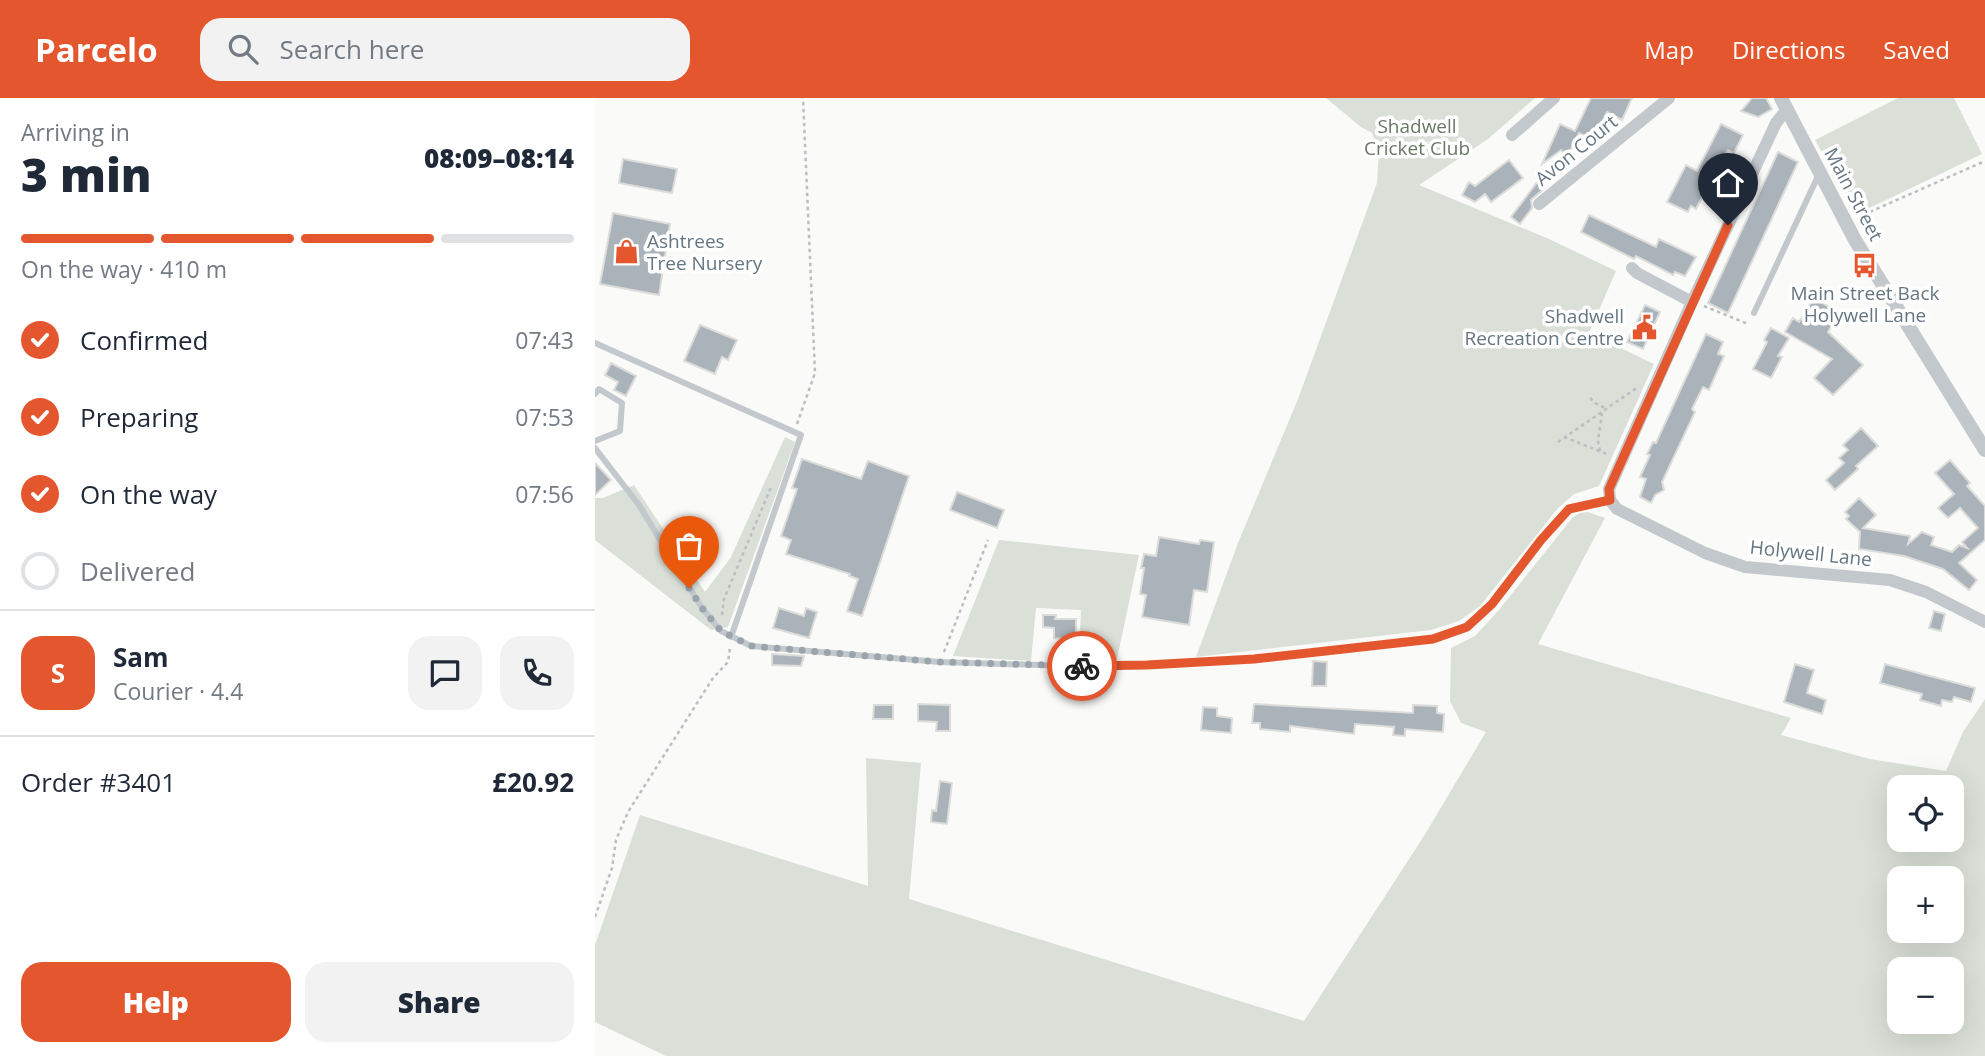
<!DOCTYPE html>
<html lang="en">
<head>
<meta charset="utf-8">
<style>
  :root { --surface:#fff; --page:#f2f2f3; --text:#1f2937; --muted:#747a83; --line:#e0e1e3; --accent:#e4572e }
  body { margin:0; font-family:"Open Sans",sans-serif; background:var(--page); color:var(--text); height:100vh; display:flex; flex-direction:column; font-size:26px; white-space:nowrap }
  * { box-sizing:border-box; margin:0 }
  p { font-size:23px; color:var(--muted) }
  .icon { flex:none; width:38px; height:38px; fill:none; stroke:currentColor; stroke-width:2; stroke-linecap:round; stroke-linejoin:round }
  .map { position:relative; flex:1; overflow:hidden }
  .sheet { display:flex; flex-direction:column; background:var(--surface); width:595px }
  .sheet>* { flex:none }
  .tools { position:absolute; left:1292px; top:677px; display:grid; gap:14px }
  .tools a { display:grid; place-items:center; width:77px; height:77px; border-radius:14px; background:var(--surface); box-shadow:0 7px 28px #0002; font-size:35px }
  .pin { position:absolute; display:grid; place-items:center; width:60px; height:60px; color:#fff; margin:-72px -30px; border-radius:50% 50% 50% 0; rotate:-45deg; box-shadow:0 0 7px #0007 }
  .pin .icon { rotate:45deg }
  .courier { position:absolute; display:grid; place-items:center; width:70px; height:70px; margin:-35px; border:5px solid #e4572e; border-radius:50%; background:#fff; color:#222; box-shadow:0 2px 9px #0007 }
  .headline em { font-style:normal; font-weight:800 }
  .headline div { display:flex; flex-direction:column-reverse }
  .headline { display:flex; align-items:center; justify-content:space-between; height:119px; padding:0 21px }
  h1 { font-size:46px; font-weight:800; line-height:52px }
  .bar { display:grid; grid-template-columns:repeat(4,1fr); gap:10px 7px; align-content:center; height:84px; padding:0 21px }
  .bar i { height:9px; border-radius:5px; background:var(--line) }
  .bar .on { background:var(--accent) }
  .bar p { grid-column:span 4 }
  .line { display:flex; align-items:center; gap:18px; padding:0 21px; border-top:2px solid var(--line) }
  .line div { flex:1 }
  .round { display:grid; place-items:center; flex:none; width:74px; height:74px; border-radius:21px; background:var(--page) }
  ol { padding:0 21px; list-style:none }
  li { display:flex; align-items:center; gap:21px; height:77px }
  li p { margin-inline-start:auto }
  li .icon { padding:7px; border-radius:50%; background:var(--accent); color:#fff; stroke-width:4 }
  li:last-child { color:var(--muted) }
  li i { width:38px; height:38px; border:4px solid var(--line); border-radius:50% }
  .primary-button { display:flex; gap:14px; margin-top:auto; padding:14px 21px }
  .primary-button a { flex:1; height:80px; border-radius:21px; background:var(--accent); color:#fff; font-size:28px; font-weight:800; line-height:80px; text-align:center }
  .primary-button a+a { background:var(--page); color:var(--text) }
  header { display:flex; align-items:center; gap:42px; box-sizing:border-box; height:98px; padding:0 35px; background:var(--accent); color:#fff }
  header strong { font-size:33px }
  nav { display:flex; gap:38px; margin-inline-start:auto; font-size:24px }
  .search { width:490px; height:63px; background:var(--page); display:flex; align-items:center; gap:18px; box-sizing:border-box; padding:0 24px; border-radius:21px; color:var(--muted); font-size:26px }
  main { display:flex; flex:1; min-height:0 }
  .map>svg:first-child { display:block }
  .green { fill:#dadfd7; fill-rule:evenodd }
  .building { fill:#aab3b9; stroke:#dcdcda; stroke-width:2 }
  .lines { fill:none; stroke-linecap:round; stroke-linejoin:round }
  .path { stroke:#bbbfc2; stroke-width:2.5; stroke-dasharray:3.5 3.5; stroke-linecap:butt }
  .service { stroke:#c3c8cc; stroke-width:6 }
  .minor { stroke:#c3c8cc; stroke-width:12 }
  .tertiary { stroke:#c3c8cc; stroke-width:14 }
  .done { stroke:#99a4ac; stroke-width:7; stroke-dasharray:0 12.6 }
  .route { stroke:#e4572e; stroke-width:9 }
  .labels { text-anchor:middle; dominant-baseline:central; stroke-width:7; stroke-linejoin:round; paint-order:stroke }
  .park-label { font-size:19px; fill:#687a64; stroke:#fff }
  .street-label { font-size:19px; fill:#657683; stroke:#fff }
  .poi-label { font-size:19px; fill:#657683; stroke:#fff; text-anchor:start }
</style>
</head>
<body>
<header>
<strong>Parcelo</strong>
<div class="search"><svg class="icon" aria-label="search" viewBox="0 0 24 24"><circle cx="10" cy="10" r="6"/><path d="M15 15l6 6"/></svg>Search here</div>
<nav><a>Map</a><a>Directions</a><a>Saved</a></nav>
</header>
<main>
<section class="sheet">
<div class="headline"><div><h1>3 min</h1><p>Arriving in</p></div><em>08:09–08:14</em></div>
<div class="bar"><i class="on"></i><i class="on"></i><i class="on"></i><i></i><p>On the way · 410 m</p></div>
<ol>
<li><svg class="icon" aria-label="check" viewBox="0 0 24 24"><path d="M5 12l5 5 9-10"/></svg>Confirmed<p>07:43</p></li>
<li><svg class="icon" aria-label="check" viewBox="0 0 24 24"><path d="M5 12l5 5 9-10"/></svg>Preparing<p>07:53</p></li>
<li><svg class="icon" aria-label="check" viewBox="0 0 24 24"><path d="M5 12l5 5 9-10"/></svg>On the way<p>07:56</p></li>
<li><i></i>Delivered</li>
</ol>
<div class="line" style="height:126px"><b class="round" style="background:var(--accent);color:#fff">S</b><div><b>Sam</b><p>Courier · 4.4</p></div><a class="round"><svg class="icon" aria-label="chat" viewBox="0 0 24 24"><path d="M4 5h16v11H9l-5 4z"/></svg></a><a class="round"><svg class="icon" aria-label="phone" viewBox="0 0 24 24"><path d="M5 4h4l2 5-3 2q2 4 5 5l2-3 5 2v4C11 20 4 13 5 4z"/></svg></a></div>
<div class="line" style="height:91px"><div>Order #3401</div><b>£20.92</b></div>
<div class="primary-button"><a>Help</a><a>Share</a></div>
</section>
<div class="map">
<svg width="1390" height="958" viewBox="0 0 1390 958">
  <rect width="100%" height="100%" fill="#fafaf8"/>
  <!-- green -->
  <path class="green" d="M731,0H940L893,41L824,87L954,141L1021,173L994,235L1059,266L1004,388L979,396L963,410L885,508L864,523L836,532L601,559L643,445L703,301L782,85L784,53L777,35L766,29Z
    M1303,0H1359L1387,56L1262,116L1220,42Z
    M190,339L200,344L133,529L116,532L0,442V400H8L39,387L110,494L136,459Z
    M993,414L1010,420L943,546L1196,620L1186,637L1275,661L1351,673L1368,634L1390,601V958H71L0,924V847L45,717L273,788L271,660L326,665L314,801L709,923L829,738L891,634L866,625L855,603L856,550L880,538L904,512L978,419L985,415ZM1304,690H1356V742H1304ZM1304,780H1356V833H1304ZM1304,872H1356V924H1304Z
    M404,442L544,457L522,561L484,563L486,512L441,510L436,563L358,558Z"/>
  <!-- building -->
  <path class="building" d="M996,0H1037L1027,22L1012,14L999,42L984,35L972,59L966,52L947,66L965,26L980,33Z
    M1157,0H1171L1177,11L1163,19L1146,13Z
    M1126,26L1148,37L1139,55L1133,52L1126,63L1101,111L1096,108L1093,114L1072,104L1091,67L1102,73Z
    M1183,54L1203,64L1133,215L1113,205Z
    M28,61L82,71L77,95L24,85Z
    M914,62L928,80L896,104L890,96L880,104L867,97L874,84L880,88Z
    M943,83L951,89L936,102L937,110L925,126L916,119Z
    M18,115L75,126L64,197L5,186Z
    M994,117L1061,149L1064,141L1101,159L1090,178L1080,174L1078,177L1041,158L1039,161L986,134Z
    M1219,200L1244,215L1233,234L1268,267L1238,297L1219,280L1237,261L1190,234L1198,220L1204,224Z
    M1050,207L1065,214L1048,251L1032,244Z
    M105,227L142,242L133,262L127,259L120,276L89,263Z
    M1176,230L1194,240L1183,258L1187,259L1176,280L1158,271L1172,244L1169,242Z
    M1111,236L1128,244L1123,256L1129,258L1114,292L1108,289L1097,311L1100,314L1067,384L1069,392L1060,397L1056,405L1045,399L1051,381L1045,379L1055,357L1052,356L1058,344L1061,345Z
    M16,265L41,278L31,298L19,292L23,284L10,277Z
    M1266,330L1283,348L1261,368L1263,371L1240,392L1231,382L1249,365L1244,360L1253,352L1248,347Z
    M207,361L266,381L273,363L314,378L267,518L252,513L263,481L254,478L255,476L191,456L196,442L186,438L202,391L197,390Z
    M1355,362L1375,385L1372,388L1390,408V442L1364,465L1382,482L1374,492L1348,471L1309,458L1264,451L1265,434L1251,421L1254,418L1250,414L1264,400L1281,417L1268,430L1315,438L1313,446L1327,434L1339,439L1336,447L1357,454L1364,447L1372,450L1367,444L1383,430L1365,410L1353,420L1343,410L1359,396L1340,375Z
    M0,365L16,382L0,397Z
    M362,394L409,412L402,430L355,412Z
    M564,439L604,446L605,442L619,444L612,494L599,492L594,527L547,519L551,497L545,496L549,470H546L549,456L561,458Z
    M184,510L209,518L211,510L222,514L214,540L178,530Z
    M1339,513L1350,516L1346,533L1334,530Z
    M448,517H461L460,521H481V541L459,540V530L448,529Z
    M177,556L209,558L206,568L177,567Z
    M718,563L732,564L731,588H717Z
    M1200,566L1219,572L1212,595L1231,602L1227,616L1189,604Z
    M1290,566L1380,590L1376,604L1359,599L1357,604L1347,602L1346,608L1325,602L1327,596L1285,585Z
    M323,606L355,607V633H341L342,624L323,623Z
    M659,606L818,615V607L842,608V615L849,616L848,634L810,631V638L798,637L799,629L760,626L759,636L695,628V634L665,631V625H657Z
    M279,607H298V621H278Z
    M608,609L622,610V618L637,620L636,635L606,632Z
    M345,683L357,685L352,726L336,724L337,712L341,713Z"/>
  <g class="lines">
    <!-- path -->
    <path class="path" d="M1265,123L1270,116L1390,63
      M1109,208L1153,226L1154,225
      M995,300L1000,305L1012,311
      M202,326L220,275L208,0
      M969,339L1014,357
      M963,344L1043,289
      M1005,353L1003,343L1007,315
      M127,517L129,501L177,387
      M349,554L393,442
      M0,819L17,770L21,742L33,714L118,580L133,564L135,550"/>
    <!-- service -->
    <path class="service" d="M1159,215L1224,76
      M0,245L206,337L136,539
      M0,296L4,291L27,305L25,333L0,343
      M0,350L44,407L107,510L126,533L156,548L345,564L506,569L552,567L659,561L838,541L872,529L897,506L946,442L974,411L1015,402"/>
    <!-- minor -->
    <path class="minor" d="M1192,11L1181,25L1097,204L1014,391L1015,402L1022,411L1110,455L1150,469L1295,482L1331,494L1390,524
      M917,37L959,0
      M944,106L1074,0
      M1037,170L1042,175L1097,204"/>
    <!-- tertiary -->
    <path class="tertiary" d="M1186,0L1260,142L1390,352"/>
  </g>
  <g class="lines">
    <!-- done -->
    <path class="done" d="M94,490L107,510L126,533L156,548L345,564L487,568"/>
    <!-- route -->
    <path class="route" d="M487,568L552,567L659,561L838,541L872,529L897,506L946,442L974,411L1015,402L1014,391L1133,127"/>
  </g>
  <!-- icons -->
  <defs>
    <symbol id="shop-bare" viewBox="-9 -9 18 18"><path d="M-5-2.5h2.3a2.7 3.5 0 0 1 5.4 0H5L5.5 6h-11ZM-1.5-2.5h3a1.5 2.3 0 0 0-3 0Z" fill="#e4572e" stroke="#fff" stroke-width="2.5" paint-order="stroke"/></symbol>
    <symbol id="bus-bare" viewBox="-9 -9 18 18"><path d="M-5-6H5V4H4V6H2V4H-2V6H-4V4H-5ZM-3.5-4V0h7V-4ZM-3.5 1.2v1.5H-2V1.2ZM2 1.2v1.5H3.5V1.2Z" fill="#e4572e" stroke="#fff" stroke-width="2.5" paint-order="stroke"/></symbol>
    <symbol id="civic-bare" viewBox="-9 -9 18 18"><path d="M-.6-6.5H3V-4.5H.6V-3L4-1V1h2V6H-6V1h2V-1L-.6-3ZM-1.2 2.5V6h2.4V2.5Z" fill="#e4572e" stroke="#fff" stroke-width="2.5" paint-order="stroke"/></symbol>
  </defs>
  <g fill-rule="evenodd">
    <use href="#shop-bare" x="14" y="136" width="35" height="35"/>
    <use href="#bus-bare" x="1252" y="150" width="35" height="35"/>
    <use href="#civic-bare" x="1032" y="212" width="35" height="35"/>
  </g>
  <g class="labels">
    <!-- park labels -->
    <g class="park-label">
      <text x="822" y="28">Shadwell<tspan x="822" dy="22">Cricket Club</tspan></text>
    </g>
    <!-- street labels -->
    <g class="street-label">
      <text transform="translate(981 52) rotate(-39)">Avon Court</text>
      <text transform="translate(1259 96) rotate(62)">Main Street</text>
      <text transform="translate(1216 455) rotate(6)">Holywell Lane</text>
    </g>
    <!-- poi labels -->
    <g class="poi-label">
      <text x="52" y="143">Ashtrees<tspan x="52" dy="22">Tree Nursery</tspan></text>
      <text x="1270" y="195" text-anchor="middle">Main Street Back<tspan x="1270" dy="22">Holywell Lane</tspan></text>
      <text x="1029" y="218" text-anchor="end">Shadwell<tspan x="1029" dy="22">Recreation Centre</tspan></text>
    </g>
  </g>
</svg>
<div class="tools">
<a><svg class="icon" aria-label="locate" viewBox="0 0 24 24"><circle cx="12" cy="12" r="6"/><path d="M12 2v4M12 18v4M2 12h4M18 12h4"/></svg></a>
<a>+</a>
<a>−</a>
</div>
<div class="pin" style="left:94px;top:490px;background:#ea580c"><svg class="icon" aria-label="bag" viewBox="0 0 24 24"><path d="M5 8h14l-1 12H6zM9 8a3 3 0 0 1 6 0"/></svg></div>
<div class="pin" style="left:1133px;top:127px;background:#1f2937"><svg class="icon" aria-label="home" viewBox="0 0 24 24"><path d="M3 11l9-7 9 7M6 9v11h12V9"/></svg></div>
<div class="courier" style="left:487px;top:568px"><svg class="icon" aria-label="bike" viewBox="0 0 24 24"><circle cx="6" cy="16" r="4"/><circle cx="18" cy="16" r="4"/><path d="M6 16l4-8h5l3 8M10 8l3 8H6M13 5h3"/></svg></div>
</div>
</main>
</body>
</html>
